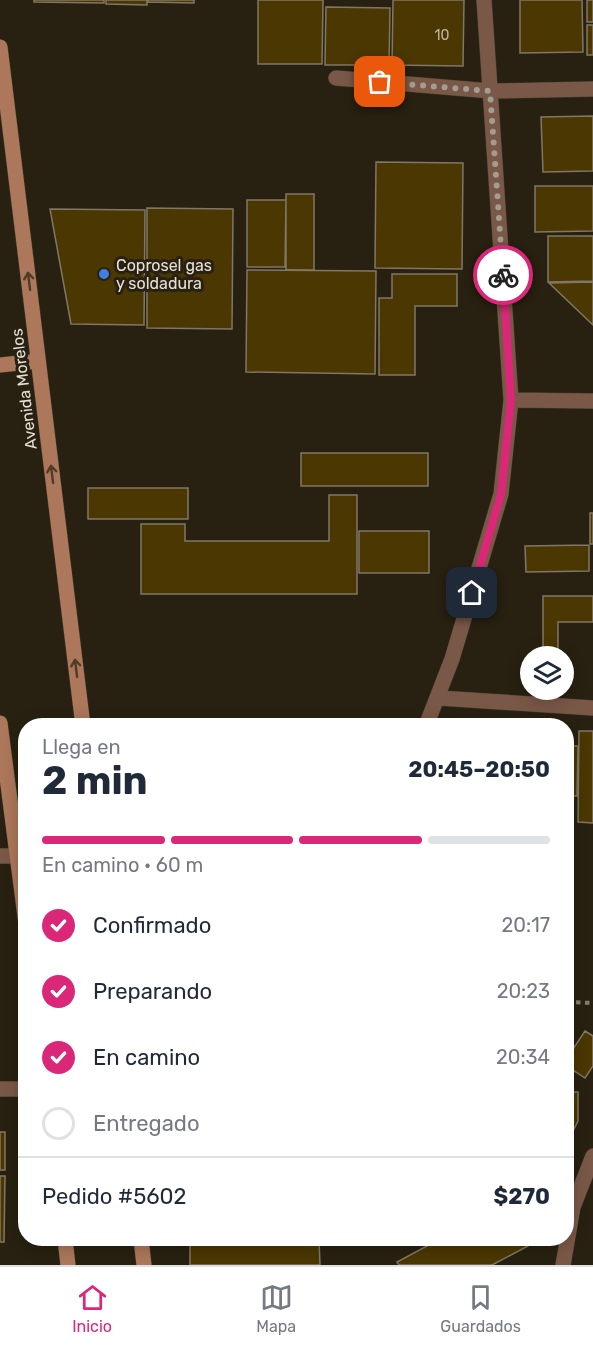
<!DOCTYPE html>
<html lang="es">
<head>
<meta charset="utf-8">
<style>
  :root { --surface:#fff; --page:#f2f2f3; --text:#1f2937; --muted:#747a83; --line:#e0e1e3; --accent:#db2777 }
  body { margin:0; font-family:Rubik,sans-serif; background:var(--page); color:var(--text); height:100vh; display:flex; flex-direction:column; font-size:22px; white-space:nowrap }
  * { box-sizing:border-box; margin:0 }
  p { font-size:20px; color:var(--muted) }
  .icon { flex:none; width:33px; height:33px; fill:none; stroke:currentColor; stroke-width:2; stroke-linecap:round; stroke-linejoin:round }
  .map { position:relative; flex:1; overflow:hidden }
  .drawer { position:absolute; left:18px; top:718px; width:556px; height:528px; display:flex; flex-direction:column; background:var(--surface); border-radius:24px; box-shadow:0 3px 15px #0003 }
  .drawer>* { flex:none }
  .tools { position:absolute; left:520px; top:646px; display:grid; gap:12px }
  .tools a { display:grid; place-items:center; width:54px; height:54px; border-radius:50%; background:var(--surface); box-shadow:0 3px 15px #0003; font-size:30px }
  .pin { position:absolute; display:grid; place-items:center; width:51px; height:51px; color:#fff; margin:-26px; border-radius:12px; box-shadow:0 3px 9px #0006 }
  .courier { position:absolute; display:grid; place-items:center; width:60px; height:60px; margin:-30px; border:4px solid #db2777; border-radius:50%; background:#fff; color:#222; box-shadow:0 2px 8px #0007 }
  .summary em { font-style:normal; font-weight:700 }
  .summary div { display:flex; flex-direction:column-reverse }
  .summary { display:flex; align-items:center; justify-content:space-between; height:102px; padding:0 24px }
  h1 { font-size:39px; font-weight:700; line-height:45px }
  .bar { display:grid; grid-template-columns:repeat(4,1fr); gap:9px 6px; align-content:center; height:72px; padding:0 24px }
  .bar i { height:8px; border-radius:4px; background:var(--line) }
  .bar .on { background:var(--accent) }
  .bar p { grid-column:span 4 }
  .line { display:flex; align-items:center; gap:15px; padding:0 24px; border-top:2px solid var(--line) }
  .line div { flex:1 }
  ol { padding:0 24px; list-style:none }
  li { display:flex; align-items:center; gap:18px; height:66px }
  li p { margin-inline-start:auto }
  li .icon { padding:6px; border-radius:50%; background:var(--accent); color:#fff; stroke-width:4 }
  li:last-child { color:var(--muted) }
  li i { width:33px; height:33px; border:3px solid var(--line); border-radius:50% }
  .tab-bar { display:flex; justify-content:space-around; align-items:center; height:84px; border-top:2px solid var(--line); background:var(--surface); font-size:16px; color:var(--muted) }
  .tab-bar a { display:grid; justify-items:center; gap:3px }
  .tab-bar .on { color:var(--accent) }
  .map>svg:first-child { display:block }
  .building { fill:#4a3702; stroke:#807765; stroke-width:1.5 }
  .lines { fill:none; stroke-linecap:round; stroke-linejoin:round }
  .street-casing { stroke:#423c2d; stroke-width:16 }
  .secondary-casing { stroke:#423c2d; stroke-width:16 }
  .path { stroke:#847e71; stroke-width:4; stroke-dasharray:4.5 4.5; stroke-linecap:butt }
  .street { stroke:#7a5847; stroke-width:15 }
  .secondary { stroke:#ac775a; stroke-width:15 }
  .oneway { stroke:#503b27 }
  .done { stroke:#a39d91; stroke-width:6; stroke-dasharray:0 10.8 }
  .route { stroke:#db2777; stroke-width:8 }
  .shop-dot { fill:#3f7fe0; stroke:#282111; stroke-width:2 }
  .labels { text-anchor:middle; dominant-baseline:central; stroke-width:6; stroke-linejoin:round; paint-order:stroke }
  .number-label { font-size:14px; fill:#beb6a1 }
  .poi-label { font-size:16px; fill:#e5e0d6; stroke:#282111; text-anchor:start }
  .street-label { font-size:16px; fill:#e5e0d6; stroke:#282111 }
</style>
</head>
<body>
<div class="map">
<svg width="593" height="1265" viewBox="0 0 593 1265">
  <rect width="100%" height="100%" fill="#282111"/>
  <!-- building -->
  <path class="building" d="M34,0H104V3L34,2Z
    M106,0H147V5L106,4Z
    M148,0H194V3L148,2Z
    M258,0H323L322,64H258Z
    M393,0H464L463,66L392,65Z
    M520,0H582L583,52L520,53Z
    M587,0H593V22H587Z
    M326,7L390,8L389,65H325Z
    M587,25H593V55H587Z
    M593,116V171L543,172L541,117Z
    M376,162L463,163L462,269L375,268Z
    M535,186H593V231L535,232Z
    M286,194H314V270H286Z
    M247,200H286L285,267H247Z
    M147,208L233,209L232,329L147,328Z
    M50,209L145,210L144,325L71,324Z
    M548,236H593V281L548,282Z
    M247,270L376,271L375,374L246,372Z
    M392,274H457V306H415V375H379V298H392Z
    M593,282V325L549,283Z
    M301,453H428V486H301Z
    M88,488H188V519H88Z
    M329,495H357V594H141V524H185V541H329Z
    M590,513H593V544H590Z
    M359,531H429V573H359Z
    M589,545V571L526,572L525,546Z
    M543,596H593V622H558V654H543Z
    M579,731H593V823L578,822Z
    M567,746H578L577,796H567Z
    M585,1031L593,1036V1066L585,1078L567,1066V1058Z
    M567,1071H571V1091H567Z
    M567,1092H578V1121L567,1143Z
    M0,1132H5V1170H0Z
    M0,1176H5L4,1242H0Z
    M190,1239H319L320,1265H190Z
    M440,1239H531L528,1246L492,1265H399L397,1262Z"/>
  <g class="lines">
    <defs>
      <path id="street" d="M336,78L491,91L593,89
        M511,400L593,401
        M439,698L593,708
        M426,726L452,659L501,494L511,400L484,0
        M0,856H17
        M0,1089H26
        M563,1265L573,1207L593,1156"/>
      <path id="secondary" d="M0,47L83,726
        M0,365L38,361
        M0,723L26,924
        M65,1239L68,1265
        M141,1239L144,1265"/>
    </defs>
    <!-- street casing -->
    <use href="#street" class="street-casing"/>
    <!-- secondary casing -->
    <use href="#secondary" class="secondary-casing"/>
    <!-- path -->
    <path class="path" d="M567,1002L593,1003"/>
    <!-- street -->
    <use href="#street" class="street"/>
    <!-- secondary -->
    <use href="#secondary" class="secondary"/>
  </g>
  <!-- one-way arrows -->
  <defs><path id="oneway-shaft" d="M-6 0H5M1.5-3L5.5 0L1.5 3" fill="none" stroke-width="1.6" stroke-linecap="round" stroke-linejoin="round" transform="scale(1.5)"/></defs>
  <g class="oneway">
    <use href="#oneway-shaft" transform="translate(29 281) rotate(-97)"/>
    <use href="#oneway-shaft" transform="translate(52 474) rotate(-97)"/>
    <use href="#oneway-shaft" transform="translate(76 668) rotate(-97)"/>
  </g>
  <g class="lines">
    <!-- done -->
    <path class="done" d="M380,82L490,91L503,275"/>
    <!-- route -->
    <path class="route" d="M472,593L501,494L511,400L503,275"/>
  </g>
  <!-- markers -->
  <circle class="shop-dot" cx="104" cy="274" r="6"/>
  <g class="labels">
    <!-- number labels -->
    <g class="number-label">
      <text x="442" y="35">10</text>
    </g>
    <!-- poi labels -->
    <g class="poi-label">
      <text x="116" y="265">Coprosel gas<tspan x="116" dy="18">y soldadura</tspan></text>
    </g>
    <!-- street labels -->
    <g class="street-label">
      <text transform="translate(24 389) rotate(-97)">Avenida Morelos</text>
    </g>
  </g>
</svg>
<div class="tools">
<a><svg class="icon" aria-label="layers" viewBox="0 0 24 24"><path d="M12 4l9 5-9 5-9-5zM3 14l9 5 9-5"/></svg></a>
</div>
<div class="pin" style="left:380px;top:82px;background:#ea580c"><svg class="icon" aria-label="bag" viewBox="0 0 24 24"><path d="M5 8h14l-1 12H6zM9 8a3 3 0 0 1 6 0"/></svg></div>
<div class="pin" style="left:472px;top:593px;background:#1f2937"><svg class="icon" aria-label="home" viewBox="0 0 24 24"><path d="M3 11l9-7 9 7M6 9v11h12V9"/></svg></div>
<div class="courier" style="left:503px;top:275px"><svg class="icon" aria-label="bike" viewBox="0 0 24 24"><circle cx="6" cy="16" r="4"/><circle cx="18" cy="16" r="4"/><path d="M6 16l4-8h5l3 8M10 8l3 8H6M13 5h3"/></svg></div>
<section class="drawer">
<div class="summary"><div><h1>2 min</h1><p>Llega en</p></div><em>20:45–20:50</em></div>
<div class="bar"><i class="on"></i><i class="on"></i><i class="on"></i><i></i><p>En camino · 60 m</p></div>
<ol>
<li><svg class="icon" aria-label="check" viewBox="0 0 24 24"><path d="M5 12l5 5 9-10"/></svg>Confirmado<p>20:17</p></li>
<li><svg class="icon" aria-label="check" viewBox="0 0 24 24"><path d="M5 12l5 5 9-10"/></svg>Preparando<p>20:23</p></li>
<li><svg class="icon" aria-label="check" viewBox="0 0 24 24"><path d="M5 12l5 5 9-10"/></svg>En camino<p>20:34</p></li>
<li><i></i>Entregado</li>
</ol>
<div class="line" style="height:78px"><div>Pedido #5602</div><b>$270</b></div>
</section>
</div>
<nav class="tab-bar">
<a class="on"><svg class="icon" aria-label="home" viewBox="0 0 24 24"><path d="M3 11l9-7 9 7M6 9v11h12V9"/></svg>Inicio</a>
<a><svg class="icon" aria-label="map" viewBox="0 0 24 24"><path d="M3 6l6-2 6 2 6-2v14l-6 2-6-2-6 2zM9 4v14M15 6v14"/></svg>Mapa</a>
<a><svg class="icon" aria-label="saved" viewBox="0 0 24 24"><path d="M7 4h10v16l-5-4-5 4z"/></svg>Guardados</a>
</nav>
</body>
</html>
